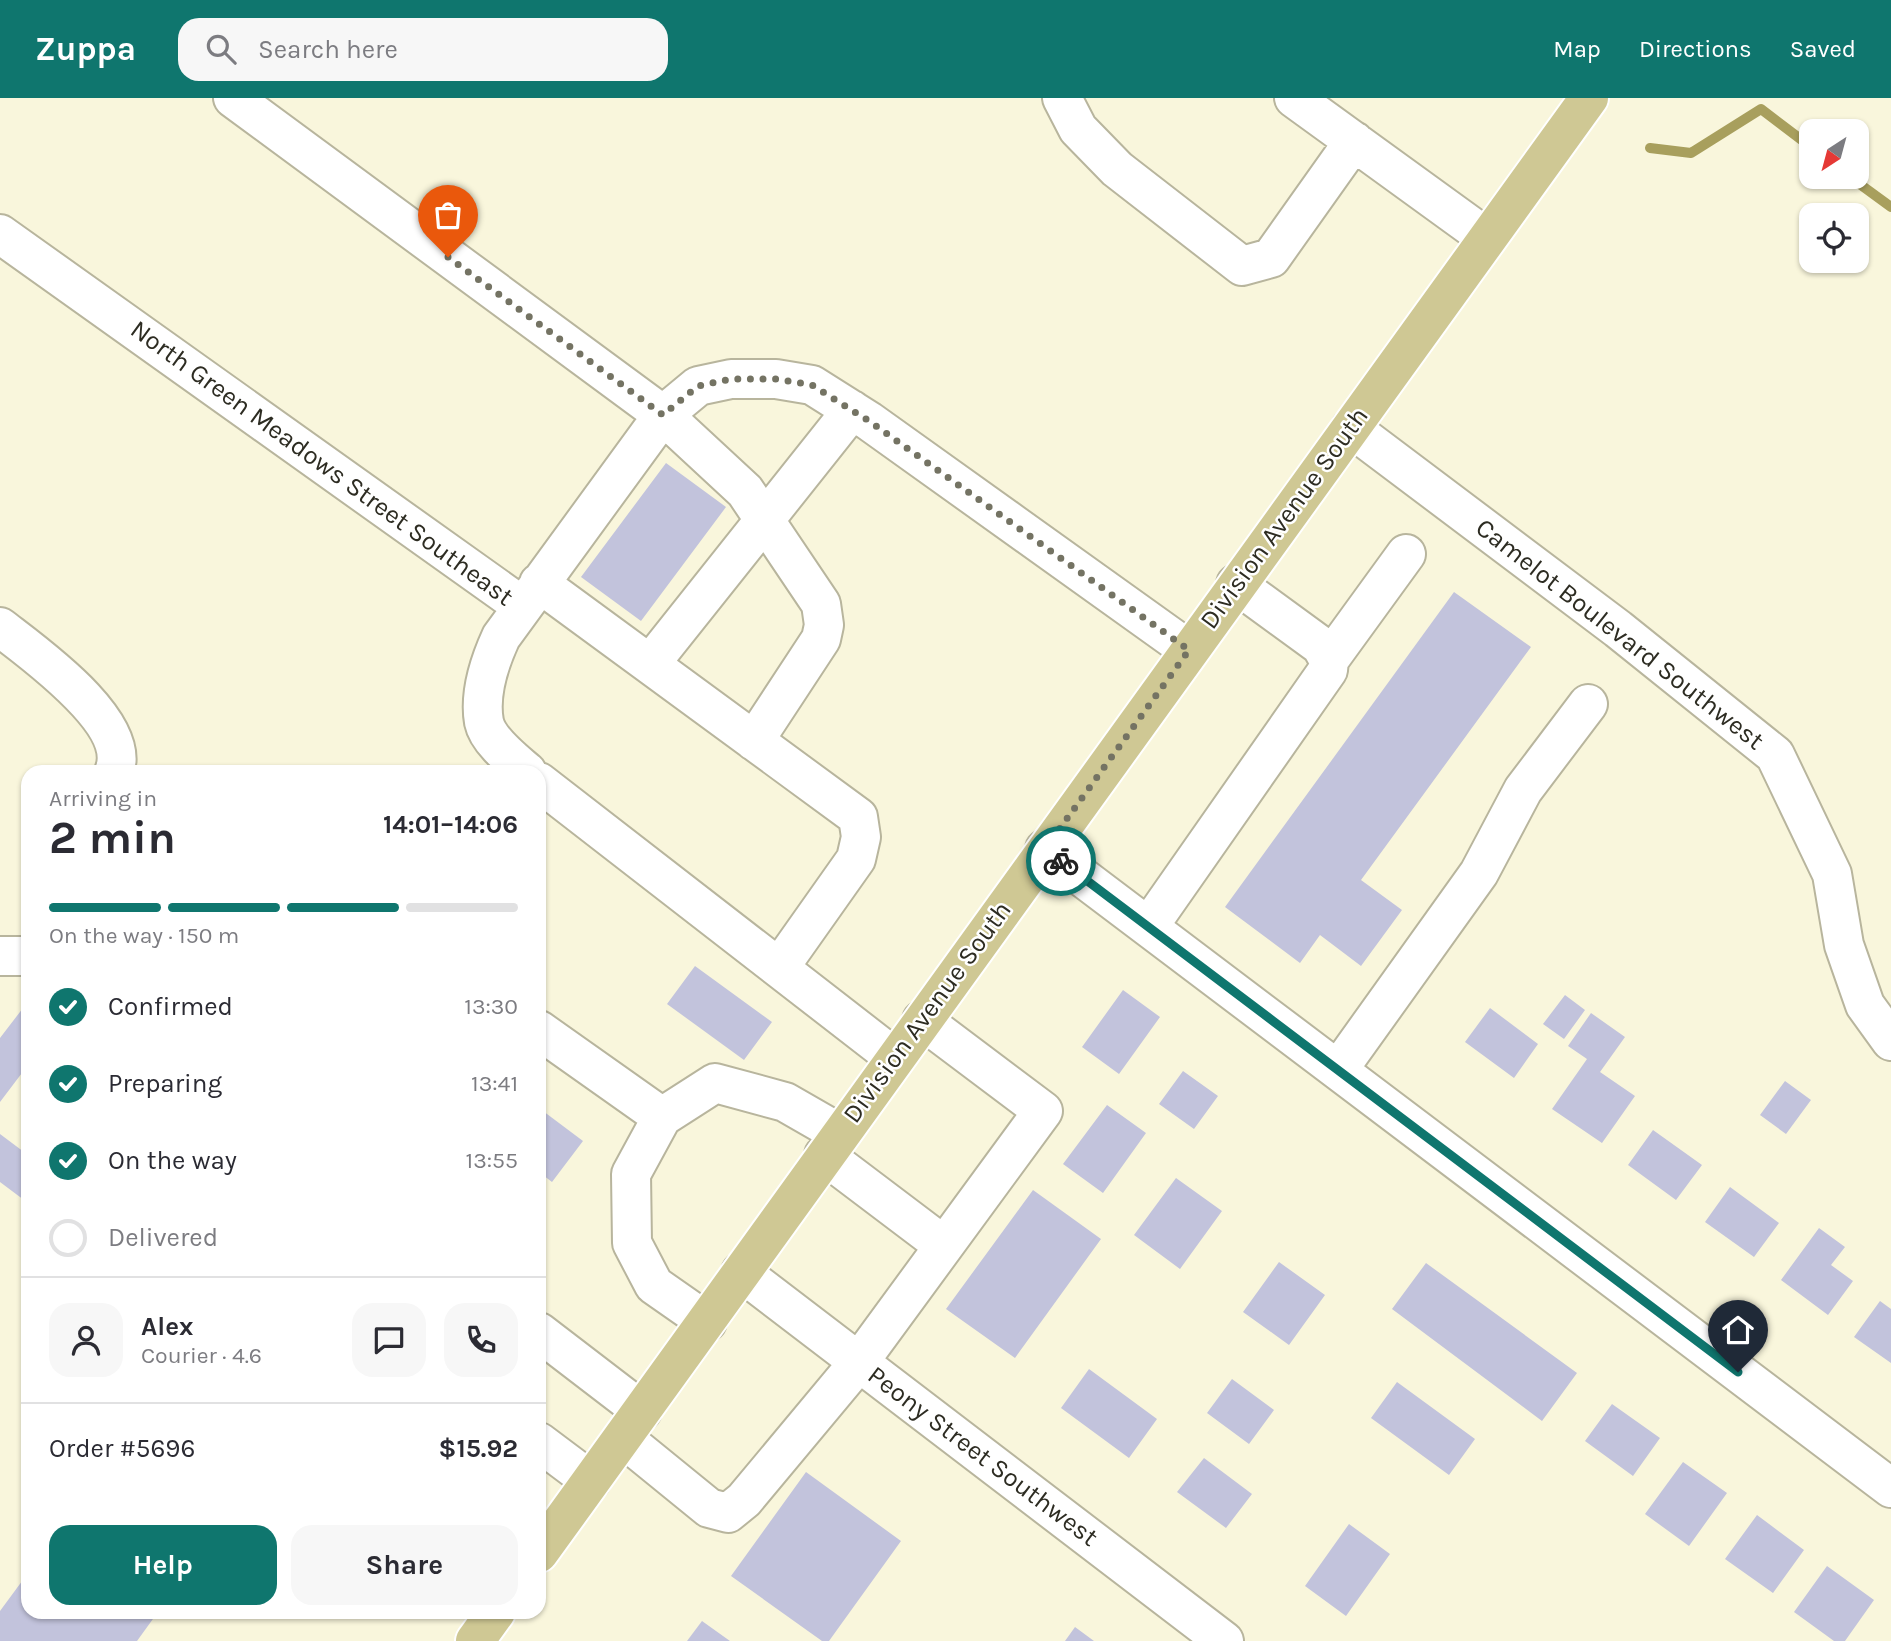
<!DOCTYPE html>
<html lang="en">
<head>
<meta charset="utf-8">
<style>
  :root { --surface:#fff; --page:#f7f7f7; --text:#2b2b33; --muted:#7c7c81; --line:#e1e1e2; --accent:#0f766e }
  body { margin:0; font-family:Karla,sans-serif; background:var(--page); color:var(--text); height:100vh; display:flex; flex-direction:column; font-size:26px; white-space:nowrap }
  * { box-sizing:border-box; margin:0 }
  p { font-size:23px; color:var(--muted) }
  .icon { flex:none; width:38px; height:38px; fill:none; stroke:currentColor; stroke-width:2; stroke-linecap:round; stroke-linejoin:round }
  .map { position:relative; flex:1; overflow:hidden }
  .drawer { position:absolute; left:21px; top:667px; width:525px; height:854px; display:flex; flex-direction:column; background:var(--surface); border-radius:21px; box-shadow:0 2px 5px #0004 }
  .drawer>* { flex:none }
  .needle { width:46px; rotate:216deg }
  .tools { position:absolute; left:1799px; top:21px; display:grid; gap:14px }
  .tools a { display:grid; place-items:center; width:70px; height:70px; border-radius:14px; background:var(--surface); box-shadow:0 2px 5px #0004; font-size:35px }
  .pin { position:absolute; display:grid; place-items:center; width:60px; height:60px; color:#fff; margin:-72px -30px; border-radius:50% 50% 50% 0; rotate:-45deg; box-shadow:0 0 7px #0007 }
  .pin .icon { rotate:45deg }
  .courier { position:absolute; display:grid; place-items:center; width:70px; height:70px; margin:-35px; border:5px solid #0f766e; border-radius:50%; background:#fff; color:#222; box-shadow:0 2px 9px #0007 }
  .head em { font-style:normal; font-weight:700 }
  .head div { display:flex; flex-direction:column-reverse }
  .head { display:flex; align-items:center; justify-content:space-between; height:119px; padding:0 28px }
  h1 { font-size:46px; font-weight:700; line-height:52px }
  .bar { display:grid; grid-template-columns:repeat(4,1fr); gap:10px 7px; align-content:center; height:84px; padding:0 28px }
  .bar i { height:9px; border-radius:5px; background:var(--line) }
  .bar .active { background:var(--accent) }
  .bar p { grid-column:span 4 }
  .line { display:flex; align-items:center; gap:18px; padding:0 28px; border-top:2px solid var(--line) }
  .line div { flex:1 }
  .round { display:grid; place-items:center; flex:none; width:74px; height:74px; border-radius:21px; background:var(--page) }
  ol { padding:0 28px; list-style:none }
  li { display:flex; align-items:center; gap:21px; height:77px }
  li p { margin-inline-start:auto }
  li .icon { padding:7px; border-radius:50%; background:var(--accent); color:#fff; stroke-width:4 }
  li:last-child { color:var(--muted) }
  li i { width:38px; height:38px; border:4px solid var(--line); border-radius:50% }
  .action { display:flex; gap:14px; margin-top:auto; padding:14px 28px }
  .action a { flex:1; height:80px; border-radius:21px; background:var(--accent); color:#fff; font-size:28px; font-weight:700; line-height:80px; text-align:center }
  .action a+a { background:var(--page); color:var(--text) }
  header { display:flex; align-items:center; gap:42px; box-sizing:border-box; height:98px; padding:0 35px; background:var(--accent); color:#fff }
  header strong { font-size:33px }
  nav { display:flex; gap:38px; margin-inline-start:auto; font-size:24px }
  .search { width:490px; height:63px; background:var(--page); display:flex; align-items:center; gap:18px; box-sizing:border-box; padding:0 24px; border-radius:21px; color:var(--muted); font-size:26px }
  .map>svg:first-child { display:block }
  .lines { fill:none; stroke-linecap:round; stroke-linejoin:round }
  .stream { stroke:#a89f5d; stroke-width:10 }
  .building { fill:#c2c3dc }
  .minor-casing { stroke:#b8b59d; stroke-width:42 }
  .major-casing { stroke:#fff; stroke-width:42 }
  .minor { stroke:#fff; stroke-width:38 }
  .major { stroke:#cfc894; stroke-width:38 }
  .done { stroke:#747363; stroke-width:7; stroke-dasharray:0 12.6 }
  .route { stroke:#0f766e; stroke-width:9 }
  .labels { text-anchor:middle; dominant-baseline:central; stroke-width:5; stroke-linejoin:round; paint-order:stroke }
  .street-label { font-size:26px; fill:#2d2c22; stroke:#fff }
</style>
</head>
<body>
<header>
<strong>Zuppa</strong>
<div class="search"><svg class="icon" aria-label="search" viewBox="0 0 24 24"><circle cx="10" cy="10" r="6"/><path d="M15 15l6 6"/></svg>Search here</div>
<nav><a>Map</a><a>Directions</a><a>Saved</a></nav>
</header>
<div class="map">
<svg width="1891" height="1543" viewBox="0 0 1891 1543">
  <rect width="100%" height="100%" fill="#f9f6dc"/>
  <g class="lines">
    <!-- stream -->
    <path class="stream" d="M1650,50L1691,55L1761,11L1811,49
      M1850,79L1891,109"/>
  </g>
  <!-- building -->
  <path class="building" d="M666,365L726,409L641,523L581,479Z
    M1454,494L1531,549L1361,782L1402,812L1361,868L1320,837L1300,865L1225,809Z
    M695,868L772,924L744,962L667,906Z
    M1123,892L1160,919L1119,976L1082,949Z
    M1565,897L1585,912L1564,941L1543,926Z
    M23,910L28,914V967L0,1004V940Z
    M1490,910L1538,946L1514,980L1465,944Z
    M1591,915L1625,939L1600,974L1635,998L1602,1045L1552,1011L1587,961L1568,948Z
    M1183,973L1218,998L1194,1031L1159,1006Z
    M1785,983L1811,1002L1786,1036L1760,1017Z
    M1107,1007L1146,1035L1103,1095L1063,1066Z
    M539,1010L583,1043L552,1084L539,1074Z
    M1653,1032L1702,1067L1676,1102L1628,1067Z
    M0,1036L28,1057V1105L0,1084Z
    M1176,1080L1222,1113L1180,1171L1134,1137Z
    M1730,1089L1779,1125L1754,1159L1705,1124Z
    M1033,1092L1101,1141L1015,1260L946,1211Z
    M1819,1130L1845,1149L1831,1167L1853,1183L1828,1217L1781,1182Z
    M1279,1164L1325,1197L1289,1247L1243,1214Z
    M1426,1165L1577,1275L1542,1323L1392,1211Z
    M1880,1203L1891,1211V1265L1854,1239Z
    M1089,1271L1157,1321L1129,1360L1061,1310Z
    M1232,1281L1274,1312L1249,1346L1207,1315Z
    M1397,1284L1475,1341L1449,1377L1371,1320Z
    M1612,1306L1660,1340L1633,1378L1585,1343Z
    M1204,1360L1252,1396L1226,1430L1177,1394Z
    M1683,1364L1727,1395L1689,1448L1645,1416Z
    M806,1374L901,1443L829,1543H822L731,1478Z
    M1757,1417L1804,1452L1773,1495L1725,1461Z
    M1349,1426L1390,1456L1346,1518L1305,1488Z
    M1827,1468L1874,1502L1845,1543H1834L1794,1514Z
    M28,1475V1514H158L137,1543H0V1513Z
    M702,1523L730,1543H687Z
    M1075,1529L1094,1543H1065Z"/>
  <g class="lines">
    <defs>
      <path id="minor" d="M233,0L663,317L745,393L821,506L824,527L821,541L754,643
        M1062,0L1078,31L1117,71L1242,168L1271,160L1354,43
        M1294,0L1487,140
        M0,136L522,508
        M1351,330L1618,531L1775,657L1832,776L1844,847L1865,907L1891,943
        M539,485L858,719L861,739L856,761L779,870
        M0,529C32,554 134,625 114,674
        M1329,562L1406,456
        M650,566L852,312
        M527,674C513,662 488,643 484,624C479,596 490,563 501,539L663,317L698,288L731,281H776L812,287L869,323L1189,552
        M539,684L895,960
        M1045,751L1891,1390
        M1149,828L1328,572L1329,562L1321,548L1236,486
        M0,858H28
        M539,932L662,1019
        M1338,972L1479,775L1523,692L1588,606
        M824,1057L943,1147
        M741,1174L1224,1543
        M707,1224L654,1187L632,1145L631,1076L662,1019L715,985L785,1004L839,1035
        M539,1234L642,1313
        M623,1340L709,1410L728,1415L744,1402L859,1264L1043,1013L922,922
        M539,1344L591,1383"/>
      <path id="major" d="M539,1455L1589,0
        M475,1543L496,1514"/>
    </defs>
    <!-- minor casing -->
    <use href="#minor" class="minor-casing"/>
    <!-- major casing -->
    <use href="#major" class="major-casing"/>
    <!-- minor -->
    <use href="#minor" class="minor"/>
    <!-- major -->
    <use href="#major" class="major"/>
  </g>
  <g class="lines">
    <!-- done -->
    <path class="done" d="M448,159L663,317L698,288L731,281H776L812,287L869,323L1189,552L1045,751L1061,763"/>
    <!-- route -->
    <path class="route" d="M1061,763L1738,1274"/>
  </g>
  <g class="labels">
    <!-- street labels -->
    <g class="street-label">
      <text transform="translate(322 365) rotate(36)">North Green Meadows Street Southeast</text>
      <text transform="translate(1284 420) rotate(-54)">Division Avenue South</text>
      <text transform="translate(1620 536) rotate(38)">Camelot Boulevard Southwest</text>
      <text transform="translate(927 914) rotate(-54)">Division Avenue South</text>
      <text transform="translate(983 1358) rotate(37)">Peony Street Southwest</text>
    </g>
  </g>
</svg>
<div class="tools">
<a><svg class="needle" viewBox="-14 -14 28 28"><path d="M0-13l5 13h-10z" fill="#e53935"/><path d="M0 13l5-13h-10z" fill="#7c7c81"/></svg></a>
<a><svg class="icon" aria-label="locate" viewBox="0 0 24 24"><circle cx="12" cy="12" r="6"/><path d="M12 2v4M12 18v4M2 12h4M18 12h4"/></svg></a>
</div>
<div class="pin" style="left:448px;top:159px;background:#ea580c"><svg class="icon" aria-label="bag" viewBox="0 0 24 24"><path d="M5 8h14l-1 12H6zM9 8a3 3 0 0 1 6 0"/></svg></div>
<div class="pin" style="left:1738px;top:1274px;background:#1f2937"><svg class="icon" aria-label="home" viewBox="0 0 24 24"><path d="M3 11l9-7 9 7M6 9v11h12V9"/></svg></div>
<div class="courier" style="left:1061px;top:763px"><svg class="icon" aria-label="bike" viewBox="0 0 24 24"><circle cx="6" cy="16" r="4"/><circle cx="18" cy="16" r="4"/><path d="M6 16l4-8h5l3 8M10 8l3 8H6M13 5h3"/></svg></div>
<section class="drawer">
<div class="head"><div><h1>2 min</h1><p>Arriving in</p></div><em>14:01–14:06</em></div>
<div class="bar"><i class="active"></i><i class="active"></i><i class="active"></i><i></i><p>On the way · 150 m</p></div>
<ol>
<li><svg class="icon" aria-label="check" viewBox="0 0 24 24"><path d="M5 12l5 5 9-10"/></svg>Confirmed<p>13:30</p></li>
<li><svg class="icon" aria-label="check" viewBox="0 0 24 24"><path d="M5 12l5 5 9-10"/></svg>Preparing<p>13:41</p></li>
<li><svg class="icon" aria-label="check" viewBox="0 0 24 24"><path d="M5 12l5 5 9-10"/></svg>On the way<p>13:55</p></li>
<li><i></i>Delivered</li>
</ol>
<div class="line" style="height:126px"><a class="round"><svg class="icon" aria-label="person" viewBox="0 0 24 24"><circle cx="12" cy="8" r="4"/><path d="M4 21q1-7 8-7t8 7"/></svg></a><div><b>Alex</b><p>Courier · 4.6</p></div><a class="round"><svg class="icon" aria-label="chat" viewBox="0 0 24 24"><path d="M4 5h16v11H9l-5 4z"/></svg></a><a class="round"><svg class="icon" aria-label="phone" viewBox="0 0 24 24"><path d="M5 4h4l2 5-3 2q2 4 5 5l2-3 5 2v4C11 20 4 13 5 4z"/></svg></a></div>
<div class="line" style="height:91px"><div>Order #5696</div><b>$15.92</b></div>
<div class="action"><a>Help</a><a>Share</a></div>
</section>
</div>
</body>
</html>
